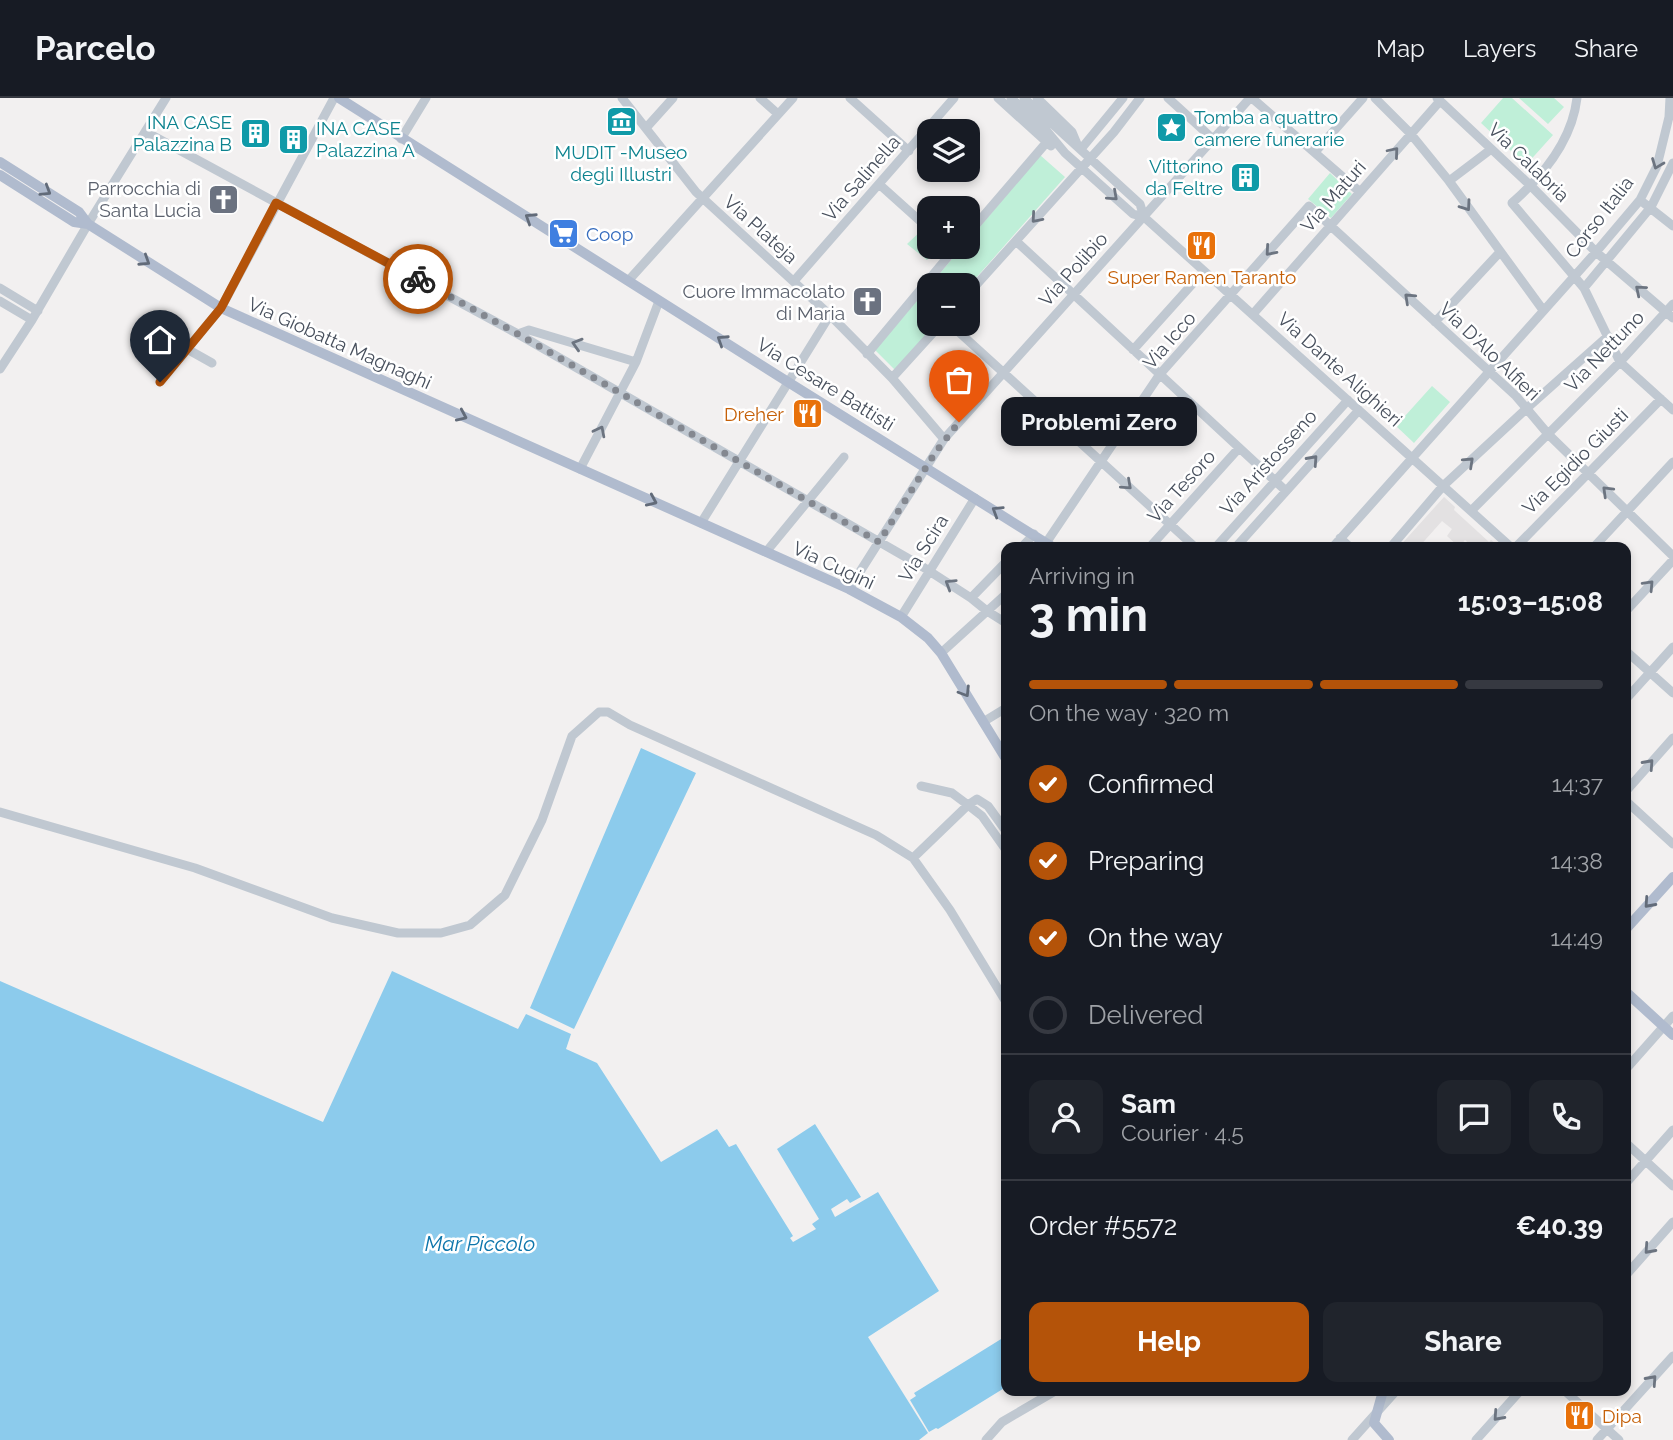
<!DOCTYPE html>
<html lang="en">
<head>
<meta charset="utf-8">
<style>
  :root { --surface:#171b24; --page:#20242c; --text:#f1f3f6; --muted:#9ea1a6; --line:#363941; --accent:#b45309 }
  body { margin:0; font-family:Raleway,sans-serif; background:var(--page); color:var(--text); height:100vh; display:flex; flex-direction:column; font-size:26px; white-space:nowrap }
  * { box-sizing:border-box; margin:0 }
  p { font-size:23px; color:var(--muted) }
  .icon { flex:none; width:38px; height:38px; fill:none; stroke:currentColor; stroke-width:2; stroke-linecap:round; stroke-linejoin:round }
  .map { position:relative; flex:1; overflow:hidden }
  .side { position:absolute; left:1001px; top:444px; width:630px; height:854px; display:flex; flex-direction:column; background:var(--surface); border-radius:14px; box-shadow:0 4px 10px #0003 }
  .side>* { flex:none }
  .buttons { position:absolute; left:917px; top:21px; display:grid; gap:14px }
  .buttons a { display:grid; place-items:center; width:63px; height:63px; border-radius:14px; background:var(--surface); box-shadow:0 4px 10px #0003; font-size:35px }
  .pin { position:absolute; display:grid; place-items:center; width:60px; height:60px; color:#fff; margin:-72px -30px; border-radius:50% 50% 50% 0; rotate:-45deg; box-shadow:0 0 7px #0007 }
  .pin .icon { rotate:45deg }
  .courier { position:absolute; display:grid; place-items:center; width:70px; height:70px; margin:-35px; border:5px solid #b45309; border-radius:50%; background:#fff; color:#222; box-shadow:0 2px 9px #0007 }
  .bubble { position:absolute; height:49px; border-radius:14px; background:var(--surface); box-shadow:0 4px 10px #0003; font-size:23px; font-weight:700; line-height:49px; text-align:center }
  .overview em { font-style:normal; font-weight:700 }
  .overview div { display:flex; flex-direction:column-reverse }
  .overview { display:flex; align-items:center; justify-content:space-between; height:119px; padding:0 28px }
  h1 { font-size:46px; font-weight:700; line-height:52px }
  .bar { display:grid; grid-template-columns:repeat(4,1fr); gap:10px 7px; align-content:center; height:84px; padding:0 28px }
  .bar i { height:9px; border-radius:5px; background:var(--line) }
  .bar .on { background:var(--accent) }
  .bar p { grid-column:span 4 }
  .line { display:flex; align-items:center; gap:18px; padding:0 28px; border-top:2px solid var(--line) }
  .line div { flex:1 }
  .round { display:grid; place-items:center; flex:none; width:74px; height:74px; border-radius:14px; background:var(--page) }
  ol { padding:0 28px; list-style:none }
  li { display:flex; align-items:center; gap:21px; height:77px }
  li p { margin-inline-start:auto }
  li .icon { padding:7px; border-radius:50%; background:var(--accent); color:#fff; stroke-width:4 }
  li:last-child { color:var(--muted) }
  li i { width:38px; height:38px; border:4px solid var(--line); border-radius:50% }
  .primary-button { display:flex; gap:14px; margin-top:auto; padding:14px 28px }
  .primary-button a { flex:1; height:80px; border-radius:14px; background:var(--accent); color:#fff; font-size:28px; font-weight:700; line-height:80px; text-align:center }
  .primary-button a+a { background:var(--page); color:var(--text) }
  header { display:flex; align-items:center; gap:42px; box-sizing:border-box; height:98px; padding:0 35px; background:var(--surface); border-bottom:2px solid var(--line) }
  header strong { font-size:33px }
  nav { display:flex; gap:38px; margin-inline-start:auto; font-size:24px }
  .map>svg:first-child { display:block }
  .education { fill:#e3e1e2 }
  .green { fill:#bfefd8 }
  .water { fill:#8ccbec }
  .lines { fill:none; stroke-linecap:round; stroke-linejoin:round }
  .minor { stroke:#c0c8d1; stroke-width:9 }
  .major { stroke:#b0bbce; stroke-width:10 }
  .oneway { stroke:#6c7480 }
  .oneway2 { stroke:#626b79 }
  .done { stroke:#848890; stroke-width:7; stroke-dasharray:0 12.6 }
  .route { stroke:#b45309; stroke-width:9 }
  .labels { text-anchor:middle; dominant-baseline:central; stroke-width:5; stroke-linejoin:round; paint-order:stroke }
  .culture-label { font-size:19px; fill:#0d838f; stroke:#fff; text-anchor:start }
  .street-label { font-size:19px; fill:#48505d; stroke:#fff }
  .worship-label { font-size:19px; fill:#5b616d; stroke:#fff; text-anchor:end }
  .shop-label { font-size:19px; fill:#366cbe; stroke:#fff; text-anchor:start }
  .food-label { font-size:19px; fill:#c56008; stroke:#fff }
  .water-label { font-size:21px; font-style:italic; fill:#0d75ab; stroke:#fff }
</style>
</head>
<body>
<header>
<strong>Parcelo</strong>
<nav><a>Map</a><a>Layers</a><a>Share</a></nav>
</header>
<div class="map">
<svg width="1673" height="1342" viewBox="0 0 1673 1342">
  <rect width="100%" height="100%" fill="#f2f0f0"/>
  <!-- education -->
  <path class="education" d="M1444,399L1455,409L1454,412L1489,444L1491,442L1501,450H1474L1465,442L1459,449L1447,438L1452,431L1442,423L1418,450H1398Z"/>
  <!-- green -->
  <path class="green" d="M1503,0H1512L1553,37L1526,67L1481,25Z
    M1519,0H1554L1564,9L1548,26Z
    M1040,57L1065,79L968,189V187H930L962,149H968V143Z
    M1330,75L1352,96L1331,120L1308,101Z
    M924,130L929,135V149H939L927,162L907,146Z
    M929,188V226H936L895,272L875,252Z
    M1432,288L1450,304L1414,345L1396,328Z"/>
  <!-- water -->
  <path class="water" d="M641,650L696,675L574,931L530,910Z
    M392,873L518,931L526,916L571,936L566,951L597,965L661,1064L717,1031L729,1049L736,1046L793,1138L790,1140L793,1144L816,1131L812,1126L819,1121L777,1051L815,1026L861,1099L850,1105L847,1101L831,1111L835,1119L878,1094L939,1193L868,1239L928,1335L919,1342H0V883L323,1024Z
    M1006,1238V1289L938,1331L936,1330L929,1334L910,1302L916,1298L914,1295Z"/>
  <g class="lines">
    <!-- minor -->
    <path class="minor" d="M622,0L696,94L830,217L892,280L944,341
      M760,0L778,16
      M850,0L909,53
      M998,0L1051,48
      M1011,0L1046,32L1065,55L1133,116L1144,119L1512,450
      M1024,0L1140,106L1144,119
      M1037,0L1072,34L1077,46
      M1168,0L1213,41
      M1252,0L1360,94
      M1375,0L1410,35L1449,83L1543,212
      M1437,0L1531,88L1596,154L1673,220
      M1577,0C1572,43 1544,77 1512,105L1584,190L1620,264L1673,312
      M646,30L673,0
      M146,34L518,236L923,469L971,500L987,513L1006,525
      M401,41L426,0
      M1081,51L1123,0
      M1315,54L1363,0
      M1449,83L1490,52
      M880,87L929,131
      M1640,102L1673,128
      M968,136L1046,45
      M1016,143L1286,393
      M628,183L793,0
      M794,183L954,0
      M0,190L38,213
      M1584,190L1651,109L1673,65
      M968,196L1114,34L1140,0
      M0,203L32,222
      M1253,216L1440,3
      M1435,224L1500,154
      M950,226L1196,450
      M518,236L529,232L636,264
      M187,251L212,265
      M1133,252L1204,173
      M867,256L956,149
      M0,271L32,222L88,126L166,0
      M892,280L941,226
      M160,284L221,210L334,0
      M580,371L636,264L659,203
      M1471,413L1620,264L1673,206
      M701,425L830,217
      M1340,440L1351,450
      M1046,445L1160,276L1309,108L1516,298L1548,336L1673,458
      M1021,450L1034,436
      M1149,450L1239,350
      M1215,450L1348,302
      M1235,450L1359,312
      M1332,450L1596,154L1640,102L1657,68L1669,19L1670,0
      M1390,450L1443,388L1526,311L1608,238
      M1515,450L1661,301
      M1593,450L1673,364
      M766,454L844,359
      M849,491L944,341L1250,0
      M971,500L1006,464
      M1626,513L1673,462
      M901,519L975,400
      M1626,553L1673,595
      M941,555L1006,496
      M1626,601L1673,549
      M983,624L1006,610
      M1626,693L1673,640
      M1626,703L1673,746
      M0,714L195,770L332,820L398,835H441L470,827L505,797L542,722L572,638L599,614H608L630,627L876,737L913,760L950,812L1006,904
      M1006,733L988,708L977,701L968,707L982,718L1006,752
      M913,760L968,707L952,695L921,688
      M1626,971L1673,918
      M1626,1045L1673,1088
      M1626,1085L1673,1032
      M1626,1177L1673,1124
      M1565,1293L1619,1342
      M986,1342L1002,1324L1055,1293
      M1352,1342L1396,1293
      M1476,1342L1520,1293
      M1597,1342L1673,1258"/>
    <!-- major -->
    <path class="major" d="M339,0L788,284L1054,450
      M0,64L79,114L88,126L221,210L849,491L901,519L928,540L941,555L1006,661
      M0,77L74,124L88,126
      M1626,831L1673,779
      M1626,894L1673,937
      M1383,1293L1374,1325L1389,1342"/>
  </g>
  <!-- one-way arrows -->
  <defs><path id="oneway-chevron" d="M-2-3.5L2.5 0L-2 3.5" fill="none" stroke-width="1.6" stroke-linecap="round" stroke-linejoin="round" transform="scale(1.75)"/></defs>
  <g class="oneway">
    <use href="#oneway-chevron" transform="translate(1394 54) rotate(-50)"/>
    <use href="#oneway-chevron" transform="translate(1657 66) rotate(111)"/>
    <use href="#oneway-chevron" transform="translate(1113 98) rotate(42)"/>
    <use href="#oneway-chevron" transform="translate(1466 108) rotate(55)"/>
    <use href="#oneway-chevron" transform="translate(1036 120) rotate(131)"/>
    <use href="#oneway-chevron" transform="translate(1270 153) rotate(131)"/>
    <use href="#oneway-chevron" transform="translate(1640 192) rotate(-140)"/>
    <use href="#oneway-chevron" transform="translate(1409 200) rotate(-137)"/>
    <use href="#oneway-chevron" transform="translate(577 246) rotate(-163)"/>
    <use href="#oneway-chevron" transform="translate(600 333) rotate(-63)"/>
    <use href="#oneway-chevron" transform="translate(1313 362) rotate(-48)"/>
    <use href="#oneway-chevron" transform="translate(1469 364) rotate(-43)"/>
    <use href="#oneway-chevron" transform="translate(1127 387) rotate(42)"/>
    <use href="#oneway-chevron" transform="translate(1607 393) rotate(-136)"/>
    <use href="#oneway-chevron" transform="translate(950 486) rotate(-148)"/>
    <use href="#oneway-chevron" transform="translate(1649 487) rotate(-47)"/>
    <use href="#oneway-chevron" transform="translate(1649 666) rotate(-48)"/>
    <use href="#oneway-chevron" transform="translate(1649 1151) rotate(132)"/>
    <use href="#oneway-chevron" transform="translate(1652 1282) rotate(-48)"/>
    <use href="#oneway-chevron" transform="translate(1498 1318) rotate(132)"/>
  </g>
  <g class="oneway2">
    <use href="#oneway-chevron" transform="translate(46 93) rotate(32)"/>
    <use href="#oneway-chevron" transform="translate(530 120) rotate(-147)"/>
    <use href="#oneway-chevron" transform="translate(145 163) rotate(33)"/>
    <use href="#oneway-chevron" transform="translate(722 242) rotate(-147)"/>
    <use href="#oneway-chevron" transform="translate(462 318) rotate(24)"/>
    <use href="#oneway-chevron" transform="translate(652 403) rotate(24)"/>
    <use href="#oneway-chevron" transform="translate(997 413) rotate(-148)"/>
    <use href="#oneway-chevron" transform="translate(965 594) rotate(58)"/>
    <use href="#oneway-chevron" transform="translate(1649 805) rotate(132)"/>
  </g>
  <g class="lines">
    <!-- done -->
    <path class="done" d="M418,181L518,236L879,444L935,355L959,324"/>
    <!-- route -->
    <path class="route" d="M160,284L221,210L276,105L418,181"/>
  </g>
  <!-- icons -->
  <defs>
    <symbol id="museum-square" viewBox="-11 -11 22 22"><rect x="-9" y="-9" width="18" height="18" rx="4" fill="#0f9aa8" stroke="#fff"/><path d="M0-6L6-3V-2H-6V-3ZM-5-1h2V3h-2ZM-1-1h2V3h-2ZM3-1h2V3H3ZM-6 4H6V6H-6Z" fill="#fff"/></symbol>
    <symbol id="sight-square" viewBox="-11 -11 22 22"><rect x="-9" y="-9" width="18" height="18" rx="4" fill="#0f9aa8" stroke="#fff"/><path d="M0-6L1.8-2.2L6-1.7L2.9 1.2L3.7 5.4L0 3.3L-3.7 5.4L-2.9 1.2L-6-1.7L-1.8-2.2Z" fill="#fff"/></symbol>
    <symbol id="building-square" viewBox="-11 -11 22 22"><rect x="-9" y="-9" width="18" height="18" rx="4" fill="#0f9aa8" stroke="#fff"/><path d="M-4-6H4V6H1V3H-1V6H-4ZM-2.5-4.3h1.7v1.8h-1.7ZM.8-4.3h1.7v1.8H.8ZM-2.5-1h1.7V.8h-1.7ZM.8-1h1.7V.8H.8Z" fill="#fff"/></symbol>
    <symbol id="church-square" viewBox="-11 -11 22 22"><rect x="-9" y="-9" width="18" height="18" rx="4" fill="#6b7280" stroke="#fff"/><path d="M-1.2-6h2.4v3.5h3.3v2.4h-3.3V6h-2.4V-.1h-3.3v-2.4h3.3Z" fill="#fff"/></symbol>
    <symbol id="supermarket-square" viewBox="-11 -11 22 22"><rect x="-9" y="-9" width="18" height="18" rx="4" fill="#3f7fe0" stroke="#fff"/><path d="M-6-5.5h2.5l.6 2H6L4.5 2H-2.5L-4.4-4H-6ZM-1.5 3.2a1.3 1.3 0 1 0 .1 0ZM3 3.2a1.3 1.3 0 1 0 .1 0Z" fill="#fff"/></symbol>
    <symbol id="restaurant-square" viewBox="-11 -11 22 22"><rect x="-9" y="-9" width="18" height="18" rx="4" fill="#e8710a" stroke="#fff"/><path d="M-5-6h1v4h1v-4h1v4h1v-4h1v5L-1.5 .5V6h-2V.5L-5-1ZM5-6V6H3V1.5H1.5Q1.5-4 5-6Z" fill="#fff"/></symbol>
  </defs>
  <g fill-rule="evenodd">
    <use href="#museum-square" x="604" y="6" width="35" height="35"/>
    <use href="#sight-square" x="1154" y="12" width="35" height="35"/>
    <use href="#building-square" x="238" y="18" width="35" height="35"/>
    <use href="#building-square" x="276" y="24" width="35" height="35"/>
    <use href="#building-square" x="1228" y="62" width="35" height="35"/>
    <use href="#church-square" x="206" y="84" width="35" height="35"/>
    <use href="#supermarket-square" x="546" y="118" width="35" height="35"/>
    <use href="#restaurant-square" x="1184" y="130" width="35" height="35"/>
    <use href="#church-square" x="850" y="186" width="35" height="35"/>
    <use href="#restaurant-square" x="790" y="298" width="35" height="35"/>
    <use href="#restaurant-square" x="1562" y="1300" width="35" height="35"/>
  </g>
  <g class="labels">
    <!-- culture labels -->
    <g class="culture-label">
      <text x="1194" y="19">Tomba a quattro<tspan x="1194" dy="22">camere funerarie</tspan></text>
      <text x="232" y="24" text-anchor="end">INA CASE<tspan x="232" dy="22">Palazzina B</tspan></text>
      <text x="316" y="30">INA CASE<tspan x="316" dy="22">Palazzina A</tspan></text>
      <text x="621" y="54" text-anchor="middle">MUDIT -Museo<tspan x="621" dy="22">degli Illustri</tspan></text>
      <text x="1223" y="68" text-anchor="end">Vittorino<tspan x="1223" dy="22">da Feltre</tspan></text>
    </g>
    <!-- street labels -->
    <g class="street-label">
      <text transform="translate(1529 64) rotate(44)">Via Calabria</text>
      <text transform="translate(861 80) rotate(-49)">Via Salinella</text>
      <text transform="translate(1333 98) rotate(-49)">Via Maturi</text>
      <text transform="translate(1599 119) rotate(-52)">Corso Italia</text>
      <text transform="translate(761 131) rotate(42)">Via Plateja</text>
      <text transform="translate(1073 171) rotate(-48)">Via Polibio</text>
      <text transform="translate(1169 242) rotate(-49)">Via Icco</text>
      <text transform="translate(340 245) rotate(24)">Via Giobatta Magnaghi</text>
      <text transform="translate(1490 253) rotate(44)">Via D'Alo Alfieri</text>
      <text transform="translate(1604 253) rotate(-46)">Via Nettuno</text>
      <text transform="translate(1340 271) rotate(42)">Via Dante Alighieri</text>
      <text transform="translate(826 286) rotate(32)">Via Cesare Battisti</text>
      <text transform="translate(1575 363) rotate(-45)">Via Egidio Giusti</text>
      <text transform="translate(1268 364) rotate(-48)">Via Aristosseno</text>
      <text transform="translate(1181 388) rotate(-48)">Via Tesoro</text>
      <text transform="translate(923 450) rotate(-58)">Via Scira</text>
      <text transform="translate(834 467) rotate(25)">Via Cugini</text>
    </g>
    <!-- worship labels -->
    <g class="worship-label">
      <text x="201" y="90">Parrocchia di<tspan x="201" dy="22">Santa Lucia</tspan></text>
      <text x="845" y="193">Cuore Immacolato<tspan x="845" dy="22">di Maria</tspan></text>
    </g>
    <!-- shop labels -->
    <g class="shop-label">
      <text x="586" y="136">Coop</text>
    </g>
    <!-- food labels -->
    <g class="food-label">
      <text x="1202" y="179">Super Ramen Taranto</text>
      <text x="784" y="316" text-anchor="end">Dreher</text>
      <text x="1602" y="1318" text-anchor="start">Dipa</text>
    </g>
    <!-- water labels -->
    <g class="water-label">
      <text x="480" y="1145">Mar Piccolo</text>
    </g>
  </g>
</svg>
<div class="buttons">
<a><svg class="icon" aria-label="layers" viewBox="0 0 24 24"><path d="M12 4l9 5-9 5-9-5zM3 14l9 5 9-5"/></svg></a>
<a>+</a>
<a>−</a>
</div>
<div class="pin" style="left:959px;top:324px;background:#ea580c"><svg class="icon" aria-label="bag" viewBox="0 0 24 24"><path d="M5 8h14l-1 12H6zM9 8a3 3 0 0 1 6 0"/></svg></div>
<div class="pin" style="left:160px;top:284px;background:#1f2937"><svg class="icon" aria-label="home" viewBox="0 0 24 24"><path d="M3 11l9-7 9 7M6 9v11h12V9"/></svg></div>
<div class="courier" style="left:418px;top:181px"><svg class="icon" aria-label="bike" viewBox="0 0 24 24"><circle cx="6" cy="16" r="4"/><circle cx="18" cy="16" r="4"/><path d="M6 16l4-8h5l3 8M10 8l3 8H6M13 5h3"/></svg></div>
<div class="bubble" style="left:1001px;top:299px;width:196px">Problemi Zero</div>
<section class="side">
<div class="overview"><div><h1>3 min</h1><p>Arriving in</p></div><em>15:03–15:08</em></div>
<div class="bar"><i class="on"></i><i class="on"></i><i class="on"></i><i></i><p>On the way · 320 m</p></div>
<ol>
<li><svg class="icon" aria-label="check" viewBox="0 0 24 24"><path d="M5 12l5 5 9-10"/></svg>Confirmed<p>14:37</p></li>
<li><svg class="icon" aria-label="check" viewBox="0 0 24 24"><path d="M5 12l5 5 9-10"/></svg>Preparing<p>14:38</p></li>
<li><svg class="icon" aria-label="check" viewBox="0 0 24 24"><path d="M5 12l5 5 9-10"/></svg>On the way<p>14:49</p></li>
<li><i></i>Delivered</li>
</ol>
<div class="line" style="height:126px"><a class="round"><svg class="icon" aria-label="person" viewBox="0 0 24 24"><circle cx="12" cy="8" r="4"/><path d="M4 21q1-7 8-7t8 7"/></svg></a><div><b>Sam</b><p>Courier · 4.5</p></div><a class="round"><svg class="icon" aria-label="chat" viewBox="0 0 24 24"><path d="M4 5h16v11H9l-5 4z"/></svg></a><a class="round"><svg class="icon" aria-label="phone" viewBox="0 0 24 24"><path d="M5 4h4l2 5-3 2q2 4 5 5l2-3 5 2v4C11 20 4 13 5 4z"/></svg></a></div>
<div class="line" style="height:91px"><div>Order #5572</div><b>€40.39</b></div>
<div class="primary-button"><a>Help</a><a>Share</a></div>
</section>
</div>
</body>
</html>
